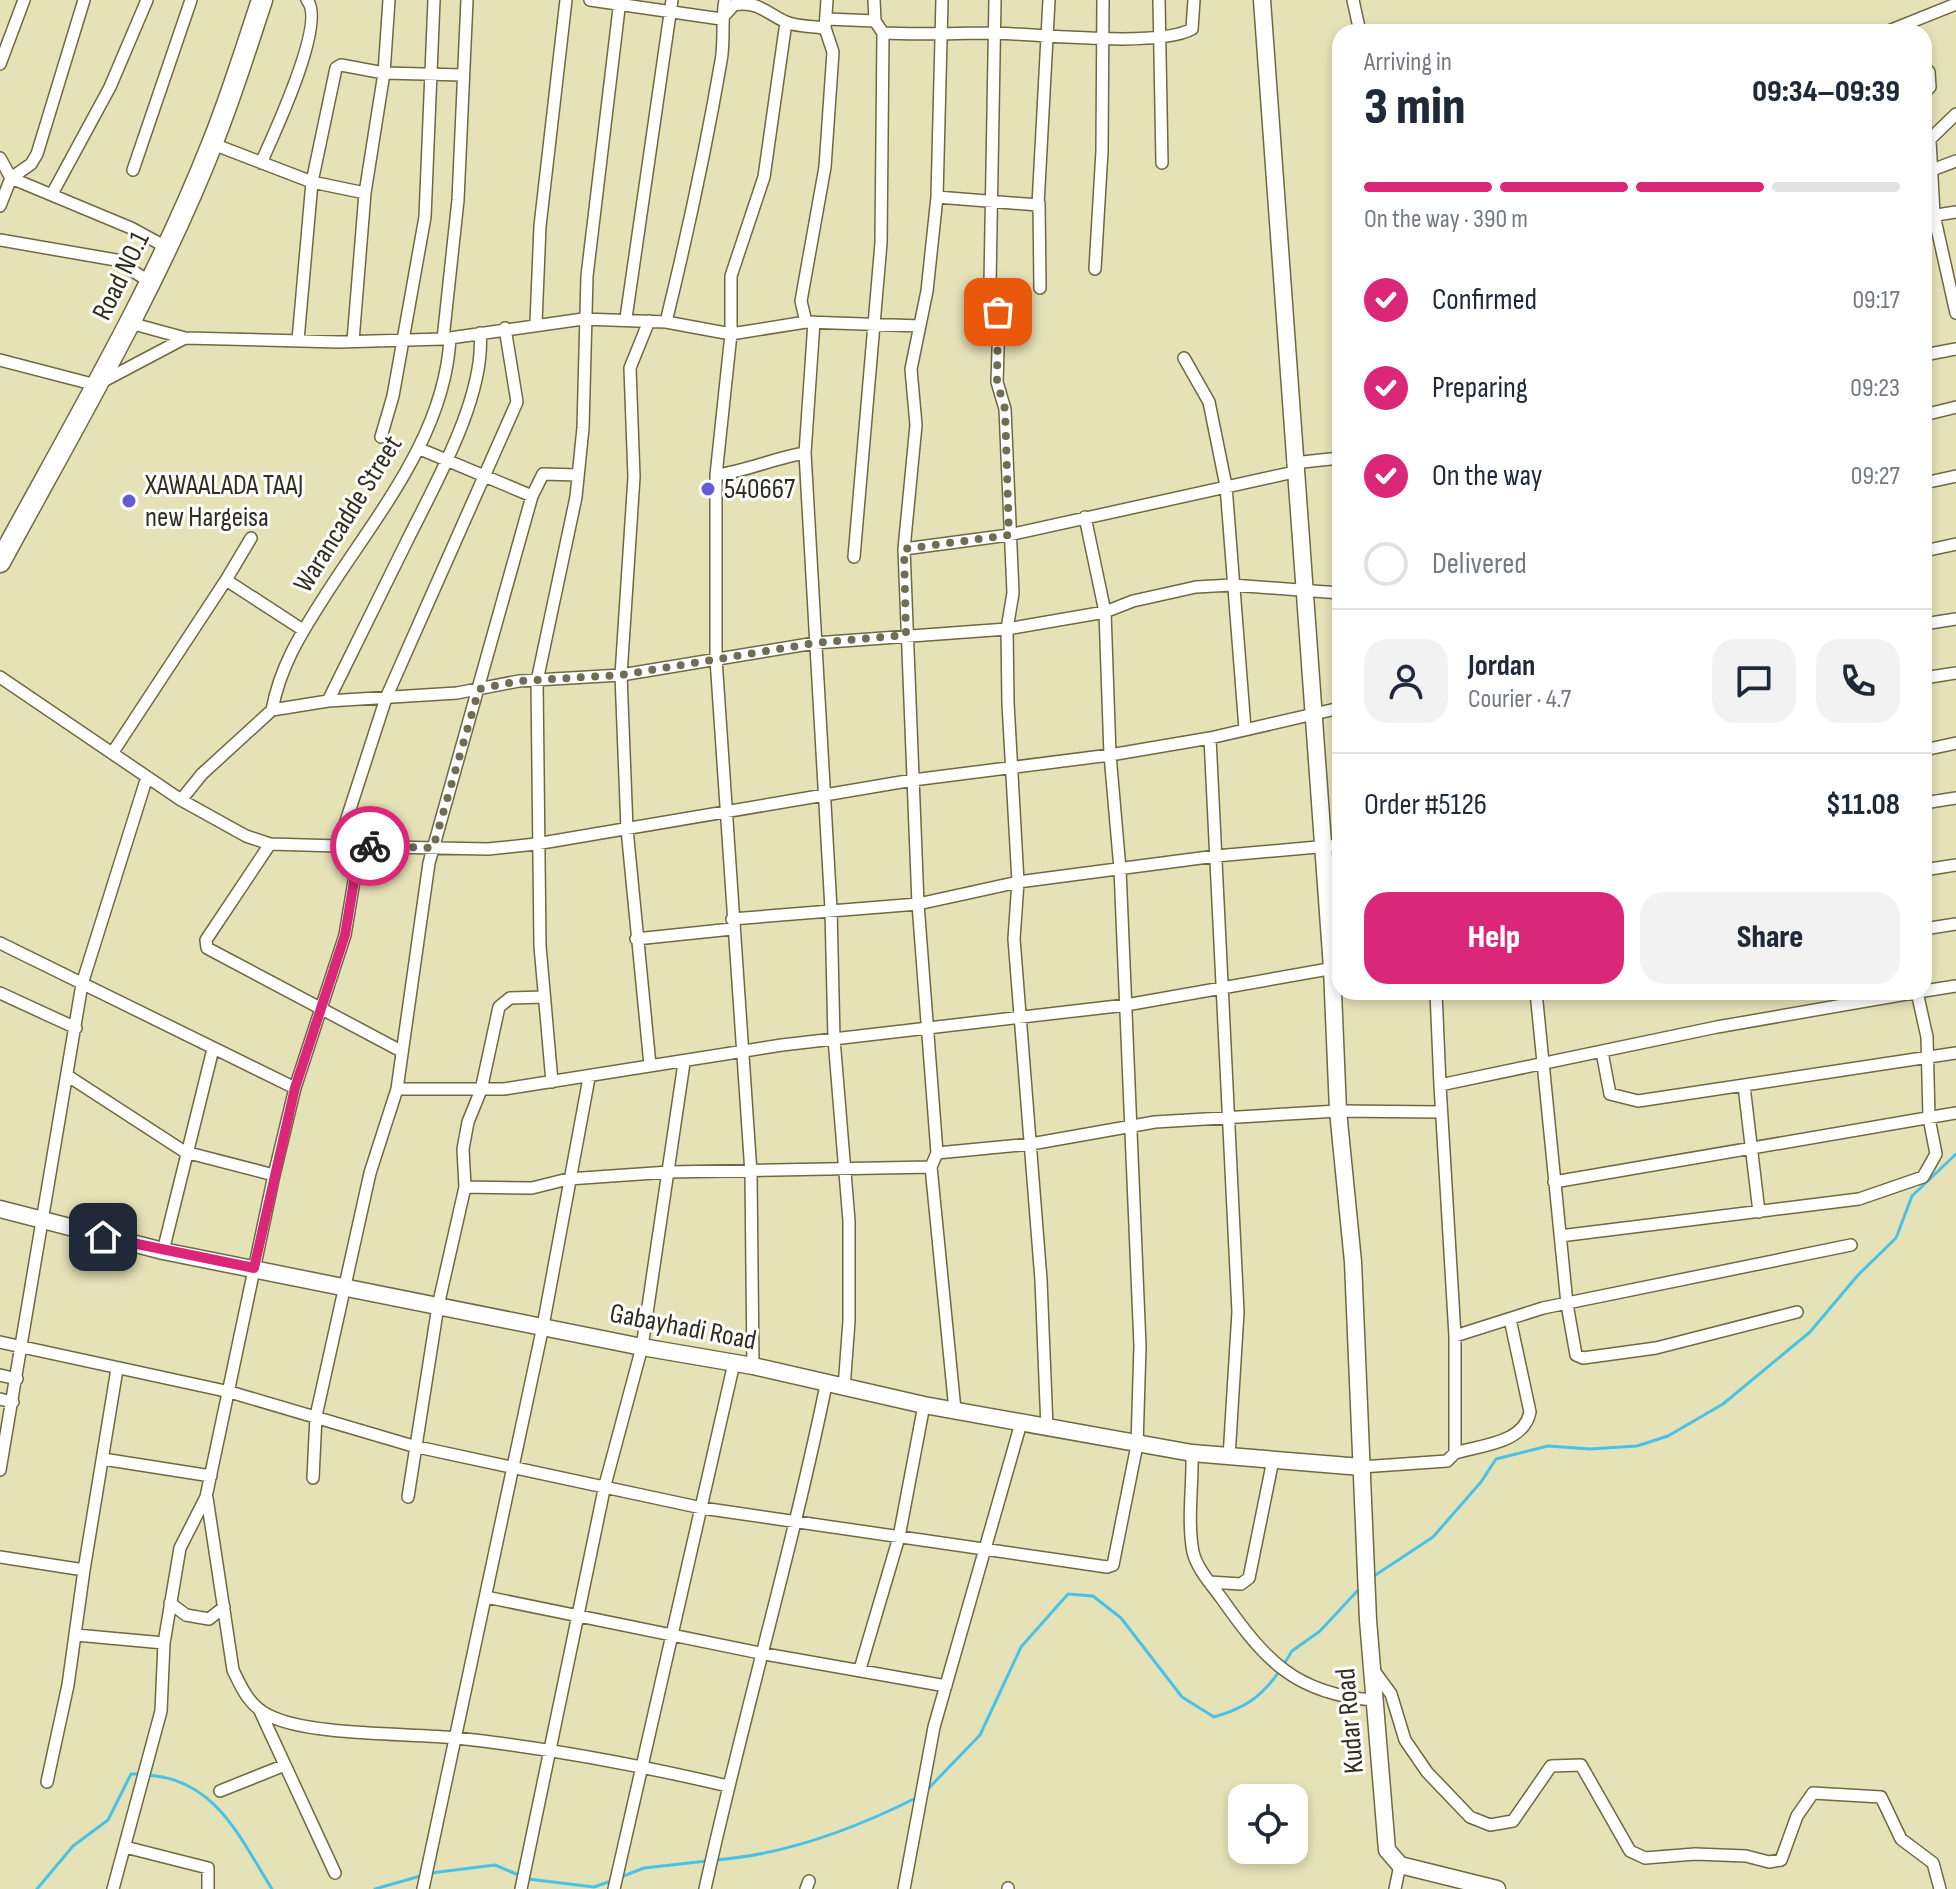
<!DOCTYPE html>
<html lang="en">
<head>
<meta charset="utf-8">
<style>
  :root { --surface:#fff; --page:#f2f2f3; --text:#1f2937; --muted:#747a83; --line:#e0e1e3; --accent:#db2777 }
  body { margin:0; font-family:"Sofia Sans Condensed",sans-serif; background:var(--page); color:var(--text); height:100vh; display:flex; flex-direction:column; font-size:30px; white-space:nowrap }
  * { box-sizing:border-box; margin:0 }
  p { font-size:26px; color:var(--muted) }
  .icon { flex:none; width:44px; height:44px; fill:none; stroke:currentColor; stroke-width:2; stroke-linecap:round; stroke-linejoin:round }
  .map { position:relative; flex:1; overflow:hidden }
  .panel { position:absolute; left:1332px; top:24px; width:600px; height:976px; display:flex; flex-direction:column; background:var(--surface); border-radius:24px; box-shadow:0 4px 12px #0003 }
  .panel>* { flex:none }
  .tools { position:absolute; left:1228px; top:1784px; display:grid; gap:16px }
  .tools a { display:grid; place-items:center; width:80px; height:80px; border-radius:16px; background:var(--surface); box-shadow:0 4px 12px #0003; font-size:40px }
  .pin { position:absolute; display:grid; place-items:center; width:68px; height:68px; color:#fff; margin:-34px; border-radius:16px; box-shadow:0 4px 12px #0006 }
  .courier { position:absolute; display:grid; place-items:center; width:80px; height:80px; margin:-40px; border:6px solid #db2777; border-radius:50%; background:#fff; color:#222; box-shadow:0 2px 10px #0007 }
  .summary em { font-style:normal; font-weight:800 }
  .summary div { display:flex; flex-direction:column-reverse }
  .summary { display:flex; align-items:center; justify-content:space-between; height:136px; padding:0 32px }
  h1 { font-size:52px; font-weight:800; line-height:60px }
  .bar { display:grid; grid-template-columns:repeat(4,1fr); gap:12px 8px; align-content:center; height:96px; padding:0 32px }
  .bar i { height:10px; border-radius:6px; background:var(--line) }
  .bar .current { background:var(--accent) }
  .bar p { grid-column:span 4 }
  .line { display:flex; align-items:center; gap:20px; padding:0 32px; border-top:2px solid var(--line) }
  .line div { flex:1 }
  .round { display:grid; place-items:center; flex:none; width:84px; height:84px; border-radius:24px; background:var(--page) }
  ol { padding:0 32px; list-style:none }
  li { display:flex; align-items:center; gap:24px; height:88px }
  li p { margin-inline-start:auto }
  li .icon { padding:8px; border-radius:50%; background:var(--accent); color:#fff; stroke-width:4 }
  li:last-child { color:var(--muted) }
  li i { width:44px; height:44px; border:4px solid var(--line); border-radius:50% }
  .cta { display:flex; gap:16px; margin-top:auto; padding:16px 32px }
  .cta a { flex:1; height:92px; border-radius:24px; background:var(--accent); color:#fff; font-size:32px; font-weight:800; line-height:92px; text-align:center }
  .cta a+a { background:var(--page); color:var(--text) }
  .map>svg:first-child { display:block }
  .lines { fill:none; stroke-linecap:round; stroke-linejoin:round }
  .stream { stroke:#49c2e8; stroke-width:3 }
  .street-casing { stroke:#6d6943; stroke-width:14 }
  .secondary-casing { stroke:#6d6943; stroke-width:19 }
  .highway-casing { stroke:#6d6943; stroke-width:23 }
  .street { stroke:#fff; stroke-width:11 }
  .secondary { stroke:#fff; stroke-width:16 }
  .highway { stroke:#fff; stroke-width:20 }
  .done { stroke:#6f6d53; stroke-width:8; stroke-dasharray:0 14.4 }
  .route { stroke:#db2777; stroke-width:10 }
  .poi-dot { fill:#665bd4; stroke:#fff; stroke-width:3 }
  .labels { text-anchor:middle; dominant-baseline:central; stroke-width:6; stroke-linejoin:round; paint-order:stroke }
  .street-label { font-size:28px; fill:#2f2e1d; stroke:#fff }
  .poi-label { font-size:28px; fill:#2f2e1d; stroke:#fff; text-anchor:start }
</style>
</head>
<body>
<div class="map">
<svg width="1956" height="1889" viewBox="0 0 1956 1889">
  <rect width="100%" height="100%" fill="#e6e2b8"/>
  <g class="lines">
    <!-- stream -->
    <path class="stream" d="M1371,1578L1433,1537L1481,1482L1496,1459L1548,1446L1590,1449L1637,1446L1668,1436L1723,1404L1810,1332L1858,1275L1896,1238L1912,1196L1956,1154
      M1284,1664L1292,1651L1320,1631L1360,1588
      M146,1775C215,1778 240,1838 272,1889
      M926,1791L980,1735L1021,1647L1068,1594L1093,1596L1121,1618L1182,1697L1214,1717C1245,1708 1262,1697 1280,1670
      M715,1860C784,1855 854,1829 916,1798
      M431,1873L495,1865L521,1876
      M621,1877L644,1868L707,1861
      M528,1879L594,1887L614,1880
      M37,1889L73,1846L108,1820L131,1774H139
      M375,1889L424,1875"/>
    <defs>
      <path id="street" d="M590,0L721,19L734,5C757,0 768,14 786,22C797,27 813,26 825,28
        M942,0L937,197L927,291L911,369L916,425L904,549L918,904L937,1153L931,1167L955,1410
        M995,0L990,283L999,320L997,382L1005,409L1013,593L1007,629L1008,703L1018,882L1014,939L1041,1280L1047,1428
        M1159,0L1162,163
        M1353,0L1360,32
        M827,19L875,21
        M1886,32L1956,4
        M883,33C920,35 957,33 995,33C1037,34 1158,48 1192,29L1194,0
        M0,64L24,0
        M1924,66L1929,72L1930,87L1924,93
        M1930,140L1934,215L1956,313
        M213,144L312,182L365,193
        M1924,145L1956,114
        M0,158L11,178L131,228L166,247
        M261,163C273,136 327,22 307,0
        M133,170L191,0
        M1932,170L1956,161
        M52,194L110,87L147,0
        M937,197L1038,205L1049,0
        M1039,203L1040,288
        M0,206L11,178L31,164L37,154L84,0
        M1924,217L1956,212
        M0,240L116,260L150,282
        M1095,269L1102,151L1103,0
        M626,318L672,0
        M649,321L630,368L634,477L621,675L627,829L650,1065
        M666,322C687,236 706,148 721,61C725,39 721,21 725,0
        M806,322L801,301L825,167L833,52L825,28L827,0
        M814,322L805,453L831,909L834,1039L849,1221V1321L844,1388
        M130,323L185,338L339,342L443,339L583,319L666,322L731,334L806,322L920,326
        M536,323L540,226L566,0
        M443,339L458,200L467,0
        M298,340L312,182L336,68L341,65L384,73L463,75
        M353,341L365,193L384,73L389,0
        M1924,355L1956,349
        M1184,358L1209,402L1226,486L1245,729
        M0,360L96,385L185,338
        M1924,415L1956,407
        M381,437L393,396L425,217L434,0
        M420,449L532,496
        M1293,463L1340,458
        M716,475C747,471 774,458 805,453
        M1924,483L1956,476
        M904,549L1009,535L1294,472
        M1924,551L1956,544
        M854,557L881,243L883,33L875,21L874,0
        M226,580L251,538
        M1924,624L1956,619
        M0,677L181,800L246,836L270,844L338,846L488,849L536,844L913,780L1110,755L1210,738L1340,708
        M1924,678L1956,673
        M328,701C354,648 380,595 406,543C434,486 486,396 480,333
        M272,710C280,667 300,635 323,599C374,518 445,437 450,338
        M1210,738L1238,1312L1229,1457
        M1924,750L1956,743
        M113,752L226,580L303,630
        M181,800L202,774L272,710L328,701L457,693L519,681L621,675L815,643L1007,629L1105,612L1133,601L1196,587L1232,585L1340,593
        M1924,803L1956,798
        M270,844L206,940L207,948L401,1051
        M338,846L386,698L517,402L505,328
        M1924,870L1956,865
        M732,919L918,904L1018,882L1216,856L1340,845
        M1924,929L1956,924
        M636,939L732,929
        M0,943L295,1088
        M1924,991L1956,986
        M1436,992L1440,1085L1717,1027L1918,992
        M1536,992L1567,1304L1576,1355L1583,1358L1656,1348L1797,1312
        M0,993L76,1028
        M1602,1052L1610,1094L1638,1101L1956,1053
        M68,1076L185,1152L274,1175L206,1497L180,1548L164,1643L161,1711L113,1889
        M552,1082L540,946L537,681L576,497L583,428L587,276L620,0
        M1744,1086L1759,1212
        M397,1089H504L782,1045L1126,1005L1340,967
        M937,1153L1031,1144L1155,1122L1338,1111L1440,1112
        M274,1175L295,1088L345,935L360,845
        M1554,1182L1956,1113
        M465,1187L532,1188L568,1179L669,1172L931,1167
        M1560,1236L1859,1199L1923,1177L1936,1154L1929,1118L1927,1037L1917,992
        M163,1251L213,1049
        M1455,1336L1543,1308L1851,1245
        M0,1342L230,1392L413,1446L702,1508L1107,1567L1113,1565L1137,1445L1140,1346L1120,869L1110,755L1105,612L1085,517
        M753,1366L751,1173L716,659V475L731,334V276L764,177L786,22
        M0,1375L17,1379
        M0,1399L13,1402
        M1192,1453C1193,1484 1187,1521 1193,1552C1197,1569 1212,1585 1222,1599C1265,1660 1295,1694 1373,1700
        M1455,1453C1482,1445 1524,1443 1530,1412L1510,1319
        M103,1459L211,1476
        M1361,1467L1447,1461L1455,1453V1336L1440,1085
        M0,1470L82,984L147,777
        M313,1478L316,1416L370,1173L397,1089L429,863L532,496L543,474L578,475
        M408,1497L438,1306L465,1187L463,1149L468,1122L481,1090L499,1007L510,998L543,997
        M207,1498L233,1670C242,1689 250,1707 270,1716C311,1736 409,1733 457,1738C548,1748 639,1765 728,1786
        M0,1557L84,1570L117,1369
        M1209,1582L1241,1584L1249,1578L1273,1460
        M486,1597L765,1654L946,1686
        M170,1603L186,1615L209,1619L224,1607
        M76,1635L164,1643
        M1372,1668L1391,1694L1405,1740L1427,1772L1470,1817L1490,1825L1513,1821L1551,1766L1581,1765L1630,1851L1645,1858L1695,1854L1746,1856L1769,1862L1781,1860L1797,1816L1813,1793L1881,1797L1901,1839L1933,1863L1940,1889
        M860,1669L899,1537L924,1405
        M260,1711L335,1873
        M47,1782L68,1685L84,1570
        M220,1791L285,1765
        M125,1847L208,1868V1889
        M423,1889L543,1326L589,1078
        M521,1889L605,1485L642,1347L684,1063
        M614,1889L734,1363
        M705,1889C742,1720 791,1555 826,1385
        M806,1889L809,1881
        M904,1889L934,1727L1021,1423
        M1008,1889V1888
        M1395,1889L1400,1865"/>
      <path id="secondary" d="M1262,0L1332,968L1338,1111L1353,1262L1368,1620L1387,1850L1400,1865L1497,1889
        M0,1209L163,1251L642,1347L753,1366L924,1405L1192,1453L1361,1467"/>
      <path id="highway" d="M0,562C74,425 155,289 212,144C231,97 246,48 262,0"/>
    </defs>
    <!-- street casing -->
    <use href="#street" class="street-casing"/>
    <!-- secondary casing -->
    <use href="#secondary" class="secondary-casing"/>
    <!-- highway casing -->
    <use href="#highway" class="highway-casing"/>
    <!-- street -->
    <use href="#street" class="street"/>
    <!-- secondary -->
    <use href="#secondary" class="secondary"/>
    <!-- highway -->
    <use href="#highway" class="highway"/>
  </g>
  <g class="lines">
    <!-- done -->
    <path class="done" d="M370,846L433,848L479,689L519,681L621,675L815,643L906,635L904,549L1009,535L1005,409L997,382L998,312"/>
    <!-- route -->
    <path class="route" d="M103,1237L254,1268L295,1088L345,935L360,845L370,846"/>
  </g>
  <!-- markers -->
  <g class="poi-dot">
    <circle cx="708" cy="489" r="8"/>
    <circle cx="129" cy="501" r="8"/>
  </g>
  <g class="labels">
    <!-- street labels -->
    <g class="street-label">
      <text transform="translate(121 276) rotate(-64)">Road NO.1</text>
      <text transform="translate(348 514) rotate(-58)">Warancadde Street</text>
      <text transform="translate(683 1327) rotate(11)">Gabayhadi Road</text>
      <text transform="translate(1350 1721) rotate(-95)">Kudar Road</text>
    </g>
    <!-- poi labels -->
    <g class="poi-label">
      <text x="145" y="485">XAWAALADA TAAJ<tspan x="145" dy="32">new Hargeisa</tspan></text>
      <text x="724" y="489">540667</text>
    </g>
  </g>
</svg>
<div class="tools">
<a><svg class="icon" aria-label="locate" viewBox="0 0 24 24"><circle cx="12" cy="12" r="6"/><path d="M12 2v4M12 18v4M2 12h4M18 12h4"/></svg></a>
</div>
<div class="pin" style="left:998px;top:312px;background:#ea580c"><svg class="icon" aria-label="bag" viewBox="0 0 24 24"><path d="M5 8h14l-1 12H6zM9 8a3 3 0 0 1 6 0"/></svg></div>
<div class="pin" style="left:103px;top:1237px;background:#1f2937"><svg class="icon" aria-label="home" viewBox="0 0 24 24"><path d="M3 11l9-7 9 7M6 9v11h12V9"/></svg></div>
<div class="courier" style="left:370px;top:846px"><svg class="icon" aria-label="bike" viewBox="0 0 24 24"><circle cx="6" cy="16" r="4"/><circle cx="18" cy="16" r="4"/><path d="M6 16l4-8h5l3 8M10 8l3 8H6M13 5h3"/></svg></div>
<section class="panel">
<div class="summary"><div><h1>3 min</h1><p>Arriving in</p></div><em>09:34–09:39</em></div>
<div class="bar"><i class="current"></i><i class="current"></i><i class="current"></i><i></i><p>On the way · 390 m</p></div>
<ol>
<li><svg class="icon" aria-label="check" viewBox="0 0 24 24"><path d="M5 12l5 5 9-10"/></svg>Confirmed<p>09:17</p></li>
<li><svg class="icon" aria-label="check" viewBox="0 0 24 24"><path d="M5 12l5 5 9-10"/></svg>Preparing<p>09:23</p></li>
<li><svg class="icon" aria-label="check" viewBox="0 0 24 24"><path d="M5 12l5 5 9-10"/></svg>On the way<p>09:27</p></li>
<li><i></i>Delivered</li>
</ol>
<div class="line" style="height:144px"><a class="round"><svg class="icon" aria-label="person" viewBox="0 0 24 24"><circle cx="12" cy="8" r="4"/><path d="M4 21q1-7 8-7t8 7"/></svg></a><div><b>Jordan</b><p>Courier · 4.7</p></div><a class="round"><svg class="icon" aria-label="chat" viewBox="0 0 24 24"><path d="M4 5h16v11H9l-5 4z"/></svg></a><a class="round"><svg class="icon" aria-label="phone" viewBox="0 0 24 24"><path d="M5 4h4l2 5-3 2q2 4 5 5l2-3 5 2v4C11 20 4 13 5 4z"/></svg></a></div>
<div class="line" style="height:104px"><div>Order #5126</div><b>$11.08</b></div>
<div class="cta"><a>Help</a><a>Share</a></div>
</section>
</div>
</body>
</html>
